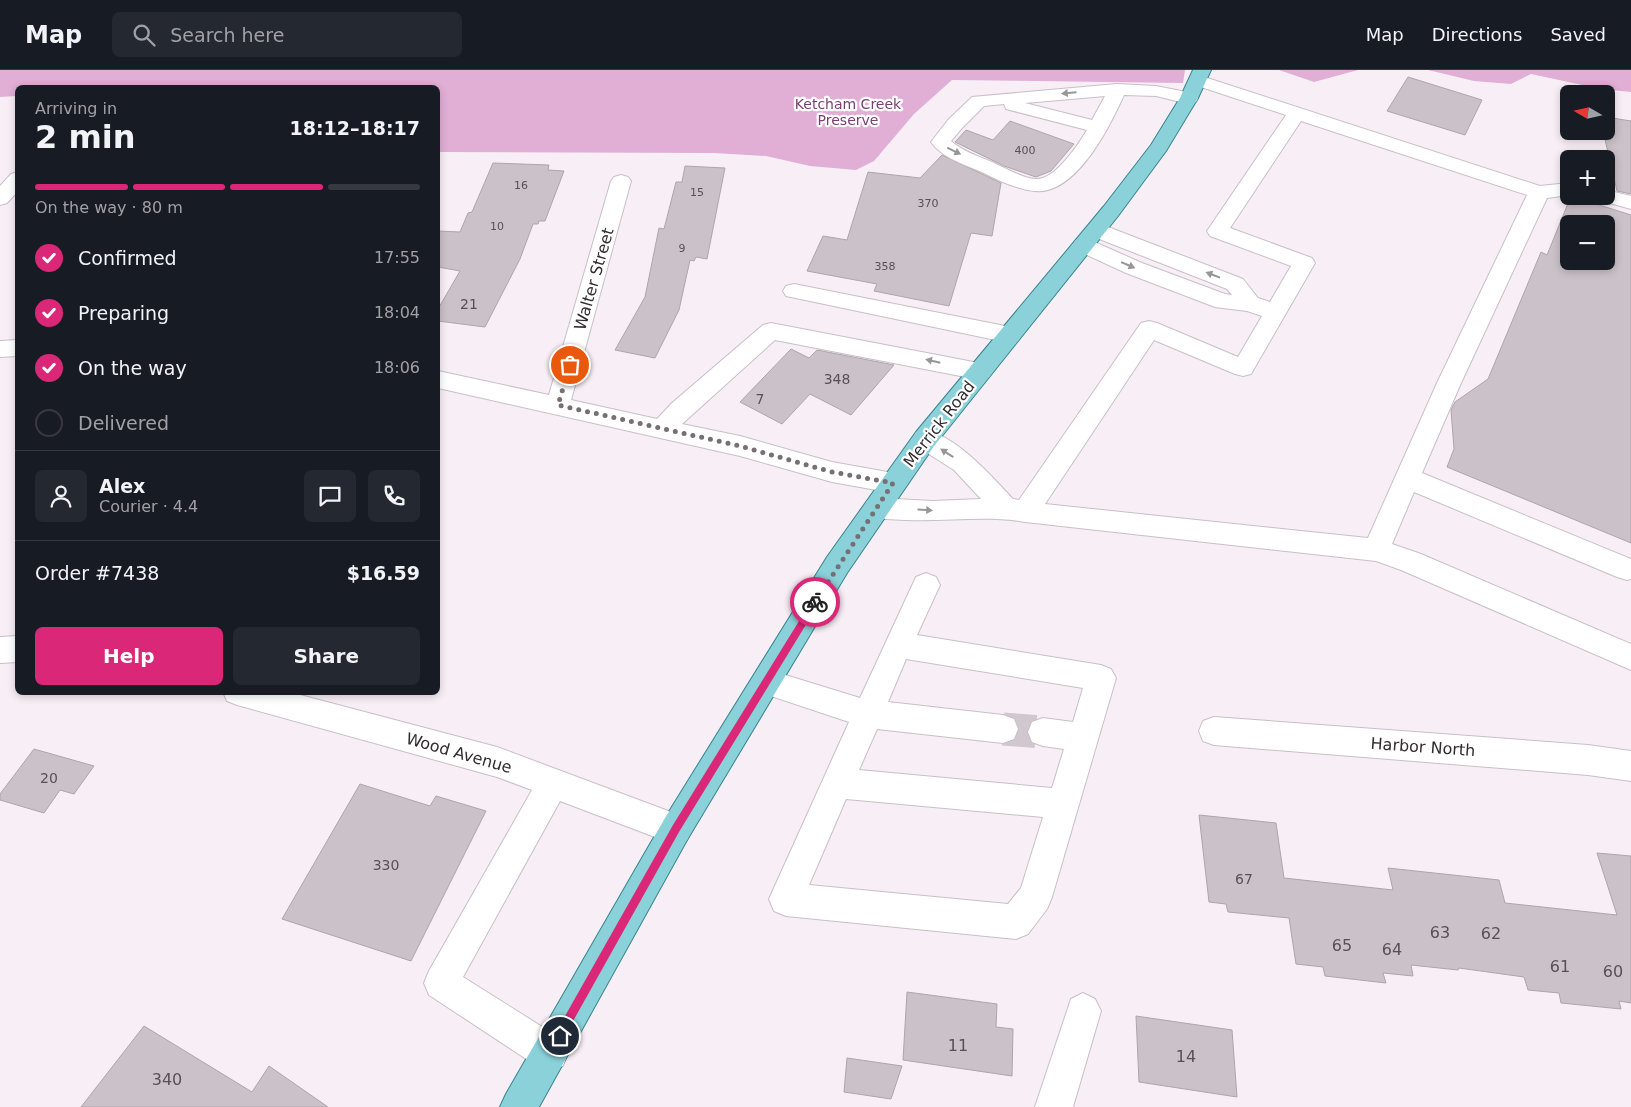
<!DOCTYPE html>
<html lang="en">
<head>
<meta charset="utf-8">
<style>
  :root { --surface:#171b24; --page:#242831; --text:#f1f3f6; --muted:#9ea1a6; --line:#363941; --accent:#db2777 }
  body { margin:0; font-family:"DejaVu Sans",sans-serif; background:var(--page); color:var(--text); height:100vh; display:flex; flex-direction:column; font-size:19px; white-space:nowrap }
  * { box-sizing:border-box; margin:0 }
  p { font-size:16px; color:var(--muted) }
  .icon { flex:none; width:28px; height:28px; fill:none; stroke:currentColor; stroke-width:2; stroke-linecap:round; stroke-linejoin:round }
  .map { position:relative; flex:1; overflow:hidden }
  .panel { position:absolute; left:15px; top:15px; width:425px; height:610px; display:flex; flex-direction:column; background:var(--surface); border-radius:8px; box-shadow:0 2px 8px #0003 }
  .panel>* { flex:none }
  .needle { width:32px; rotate:279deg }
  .tools { position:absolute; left:1560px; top:15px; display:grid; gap:10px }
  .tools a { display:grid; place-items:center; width:55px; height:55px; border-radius:8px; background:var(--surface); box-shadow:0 2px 8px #0003; font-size:25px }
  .pin { position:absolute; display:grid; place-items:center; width:42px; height:42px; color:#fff; margin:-21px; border:2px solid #fff; border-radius:50%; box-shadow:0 1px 5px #0007 }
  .courier { position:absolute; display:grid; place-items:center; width:50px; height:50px; margin:-25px; border:4px solid #db2777; border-radius:50%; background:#fff; color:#222; box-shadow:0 1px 6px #0007 }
  .overview em { font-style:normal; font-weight:700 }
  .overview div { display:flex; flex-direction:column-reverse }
  .overview { display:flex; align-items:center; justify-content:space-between; height:85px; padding:0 20px }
  h1 { font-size:32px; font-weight:700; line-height:38px }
  .bar { display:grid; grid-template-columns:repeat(4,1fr); gap:8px 5px; align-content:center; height:60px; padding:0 20px }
  .bar i { height:6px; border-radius:4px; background:var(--line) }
  .bar .current { background:var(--accent) }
  .bar p { grid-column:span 4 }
  .line { display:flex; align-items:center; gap:12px; padding:0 20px; border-top:1px solid var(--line) }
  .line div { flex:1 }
  .round { display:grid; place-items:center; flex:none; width:52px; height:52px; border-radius:8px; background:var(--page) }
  ol { padding:0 20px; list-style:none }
  li { display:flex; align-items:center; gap:15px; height:55px }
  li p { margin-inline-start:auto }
  li .icon { padding:5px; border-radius:50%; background:var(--accent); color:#fff; stroke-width:4 }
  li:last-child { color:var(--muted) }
  li i { width:28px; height:28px; border:2px solid var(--line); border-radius:50% }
  .primary-button { display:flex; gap:10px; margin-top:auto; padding:10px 20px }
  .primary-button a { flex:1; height:58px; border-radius:8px; background:var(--accent); color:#fff; font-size:20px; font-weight:700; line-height:58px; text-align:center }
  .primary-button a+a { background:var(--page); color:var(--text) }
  header { display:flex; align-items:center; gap:30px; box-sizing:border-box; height:70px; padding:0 25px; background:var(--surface); border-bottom:1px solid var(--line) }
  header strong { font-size:24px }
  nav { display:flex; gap:28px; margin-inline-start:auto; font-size:18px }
  .search { width:350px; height:45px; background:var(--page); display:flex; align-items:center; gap:12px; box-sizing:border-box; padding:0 18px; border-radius:8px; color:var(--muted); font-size:19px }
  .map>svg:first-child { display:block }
  .green { fill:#e1aed6 }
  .building { fill:#cbc1c8; stroke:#aea5ac; fill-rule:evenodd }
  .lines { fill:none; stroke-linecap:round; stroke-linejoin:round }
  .minor-tunnel { stroke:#d0c8ce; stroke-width:33; stroke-dasharray:33 16; stroke-linecap:butt }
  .minor-casing { stroke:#c8bfc6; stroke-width:2 }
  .major-casing { stroke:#38848d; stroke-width:2 }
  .minor { fill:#fff; fill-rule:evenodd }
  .major { fill:#8ad1d9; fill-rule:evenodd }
  .oneway { fill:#989697 }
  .route { fill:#db2777 }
  .done { stroke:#767075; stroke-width:5; stroke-dasharray:0 9 }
  .labels { text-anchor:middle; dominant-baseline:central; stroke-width:4.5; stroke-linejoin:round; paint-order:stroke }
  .far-number-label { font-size:11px; fill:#575155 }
  .far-park-label { font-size:14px; fill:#7b3e71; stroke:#fff }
  .number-label { font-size:14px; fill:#575155 }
  .street-label { font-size:16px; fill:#302c2f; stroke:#fff }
  .near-number-label { font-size:16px; fill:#575155 }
</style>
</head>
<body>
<header>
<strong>Map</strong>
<div class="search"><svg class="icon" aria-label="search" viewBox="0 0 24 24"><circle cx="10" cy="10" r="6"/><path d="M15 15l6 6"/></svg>Search here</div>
<nav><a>Map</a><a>Directions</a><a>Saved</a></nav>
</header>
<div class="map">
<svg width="1631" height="1037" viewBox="0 0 1631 1037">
  <rect width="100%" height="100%" fill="#f8eff6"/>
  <!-- green -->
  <path class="green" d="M0,0H1185L1183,13L952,10L914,44L874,91L856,100L810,96L766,86L714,83L438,82V18H18L17,26L0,27Z
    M1279,0H1358L1314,12Z
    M1428,0H1631V22L1601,19L1531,4L1511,14L1474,11Z"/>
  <!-- building -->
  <path class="building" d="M1408,7L1482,30L1465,65L1387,41Z
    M1606,47L1631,51V124L1617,121L1603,61H1606Z
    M1010,51L1074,74L1051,101L1036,107L1004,96L955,72L966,60L993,70Z
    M942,85L1001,113L992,166L971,163L949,236L874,221L877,214L807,201L823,166L847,170L868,102L920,108Z
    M493,93L549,95L548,100L564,101L545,151H539L538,154H533L520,189L485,257L438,251V239L460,201L438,197V161L460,162L468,143L472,142Z
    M685,96L725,98L707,189L696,187L694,191L690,190L679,240L655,288L615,280L645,227L659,158L664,159L676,112H682Z
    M1571,126L1631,145V473L1447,397L1454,379L1451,340L1455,332L1488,309L1541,182L1547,185ZM1569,154H1606V191H1569Z
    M791,279L809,288L817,280L894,295L851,345L810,324L782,354L740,332Z
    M34,679L94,696L74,724L60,720L44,743L0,730V724Z
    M360,714L430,736L436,726L486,741L411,891L282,849Z
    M1199,745L1276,753L1284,808L1393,820L1388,798L1499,810L1505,833L1617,845L1597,783L1631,786V933L1619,931L1621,939L1561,933L1559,923L1528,920L1524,907L1459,898L1458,900L1411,895L1413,906L1383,903L1386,913L1325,906L1323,897L1296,894L1289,848L1228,842L1226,834L1209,832Z
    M907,922L997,934L996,957L1013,959L1012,1006L903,990Z
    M1136,946L1232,960L1237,1027L1139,1012Z
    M144,956L252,1022L269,996L328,1037H81Z
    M847,988L902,996L891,1029L844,1022Z"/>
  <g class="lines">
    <!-- minor-tunnel -->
    <path class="minor-tunnel" d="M1003,659L1043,662"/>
    <defs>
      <path id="minor" d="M1198,5L1540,116L1569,113V125L1547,128L1461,313L1422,403L1631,489V509L1627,510L1617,507L1414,422L1392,474L1421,484L1631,574V600L1401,500L1376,491L1025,452C987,445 944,452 905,450C892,449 879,450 867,445L863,438L867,431L876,428L933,431L981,429L954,400L916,376L913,369L916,362C946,353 994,409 1013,429L1019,430L1141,253L1149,251L1157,253L1238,287L1262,246L1247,241L1215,237L1126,203L1076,180L1072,175L1076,170L1083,168L1090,170L1142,193L1225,224L1232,225L1227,219L1089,165L1086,160L1089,155L1096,153L1103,155L1243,209L1258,228L1270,232L1291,196L1210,166L1207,161L1286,45L1192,14L1189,10L1192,6ZM1301,51L1527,125L1437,313L1368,468L1045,434L1154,270L1235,304L1243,306L1251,304L1315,193L1312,188L1230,158Z
        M1117,14L1156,16L1196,24L1198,28L1196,32L1189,34L1156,26L1124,25C1110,56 1076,125 1035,121C1017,119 999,111 984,103C966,95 942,88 931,72L948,50L972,27ZM1105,26L1092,50L1025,33ZM1004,34L1006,39L1087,60C1078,75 1055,110 1036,109C1022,108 1005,98 992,92C980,87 962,81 951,71L962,58L984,36Z
        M18,102V121L7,133L0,135V116L11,104Z
        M621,105L628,107L631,111L571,330L657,349L672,333L763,255L771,253L989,295L993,301L989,307L981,310L775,270L682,354L740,366L832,392L893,403L902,406L906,413L902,420L893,423L832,412L740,386L438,318V301L549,325L611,111L614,107Z
        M1606,120L1631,126V139L1599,130L1596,126H1606Z
        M794,214L1010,257L1018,259L1021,265L1018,271L1010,273L786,226L783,221L786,216Z
        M18,270V286L0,287V271Z
        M926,503L936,507L940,515L917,565L1101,595L1111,599L1116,608L1052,827L1047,839L1028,864L1016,869L786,846L774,841L769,829L849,652L756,621L751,612L756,603L766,599L860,628L916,507ZM906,589L1083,618L1073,652L1043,648L1032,652L1028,662L1032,672L1043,676L1064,679L1052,718L859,700L877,659L1003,673L1014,669L1018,659L1014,649L1003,645L888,632ZM846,729L1043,747L1021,818L1008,834L809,815Z
        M18,566V592L0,593V567Z
        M223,622H289L497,677L687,748L692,759L687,770L676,775L560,731L463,907L563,970L568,983L563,996L550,1001L537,996L429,925L424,913L429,901L532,720L497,707L237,635L227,631Z
        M1214,647L1588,675L1631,681V711L1588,705L1214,675L1203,671L1199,661L1203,651Z
        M1083,923L1095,929L1101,941L1073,1037H1035L1071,929Z"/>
      <path id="major" d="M1193,0H1211L1198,28L1166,81L1118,146L934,376L847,503L687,770L539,1037H500L506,1024L665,748L827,487L916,362L1104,136L1151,75L1180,28Z"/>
    </defs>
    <!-- minor casing -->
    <use href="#minor" class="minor-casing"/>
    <!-- major casing -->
    <use href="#major" class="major-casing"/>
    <!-- minor -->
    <use href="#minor" class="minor"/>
    <!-- major -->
    <use href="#major" class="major"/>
  </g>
  <!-- one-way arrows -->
  <defs><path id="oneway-solid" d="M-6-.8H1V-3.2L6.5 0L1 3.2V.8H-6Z" transform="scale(1.25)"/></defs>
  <g class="oneway">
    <use href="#oneway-solid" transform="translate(1069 23) rotate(175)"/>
    <use href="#oneway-solid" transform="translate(954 81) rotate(26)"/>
    <use href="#oneway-solid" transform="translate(1128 195) rotate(23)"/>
    <use href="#oneway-solid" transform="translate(1213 205) rotate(-159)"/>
    <use href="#oneway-solid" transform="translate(933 291) rotate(-167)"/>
    <use href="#oneway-solid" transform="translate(947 383) rotate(-147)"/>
    <use href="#oneway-solid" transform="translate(925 440) rotate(3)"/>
  </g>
  <!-- route -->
  <path class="route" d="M815,529L819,532L818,535L679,762L563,969L560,971L556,969L554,966L556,962L673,755L812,530Z"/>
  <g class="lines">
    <!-- done -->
    <path class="done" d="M570,295L558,335L740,376L832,402L893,413L815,532"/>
  </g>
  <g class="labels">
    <!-- far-number labels -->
    <g class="far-number-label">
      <text x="1025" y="80">400</text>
      <text x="521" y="115">16</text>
      <text x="697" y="122">15</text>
      <text x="928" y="133">370</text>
      <text x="497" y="156">10</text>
      <text x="682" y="178">9</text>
      <text x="885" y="196">358</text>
    </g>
    <!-- far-park labels -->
    <g class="far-park-label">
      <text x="848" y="34">Ketcham Creek<tspan x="848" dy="16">Preserve</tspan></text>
    </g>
    <!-- number labels -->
    <g class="number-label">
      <text x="469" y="234">21</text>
      <text x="837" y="309">348</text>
      <text x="760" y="329">7</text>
      <text x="49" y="708">20</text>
      <text x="386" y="795">330</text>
      <text x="1244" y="809">67</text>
    </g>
    <!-- street labels -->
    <g class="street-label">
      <text transform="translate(594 209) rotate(-74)">Walter Street</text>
      <text transform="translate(939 354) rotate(-52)">Merrick Road</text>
      <text transform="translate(1423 677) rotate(4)">Harbor North</text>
      <text transform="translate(459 683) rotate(16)">Wood Avenue</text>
    </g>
    <!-- near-number labels -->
    <g class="near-number-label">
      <text x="1440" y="862">63</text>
      <text x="1491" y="863">62</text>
      <text x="1342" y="875">65</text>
      <text x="1392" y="879">64</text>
      <text x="1560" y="896">61</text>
      <text x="1613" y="901">60</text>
      <text x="958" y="975">11</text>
      <text x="1186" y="986">14</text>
      <text x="167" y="1009">340</text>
    </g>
  </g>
</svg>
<div class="tools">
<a><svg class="needle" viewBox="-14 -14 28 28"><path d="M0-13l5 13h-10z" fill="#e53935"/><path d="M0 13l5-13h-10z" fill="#9ea1a6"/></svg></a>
<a>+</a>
<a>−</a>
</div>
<div class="pin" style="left:570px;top:295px;background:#ea580c"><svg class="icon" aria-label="bag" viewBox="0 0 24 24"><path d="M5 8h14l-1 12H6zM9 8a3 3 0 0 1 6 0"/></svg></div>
<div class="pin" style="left:560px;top:966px;background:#1f2937"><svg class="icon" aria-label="home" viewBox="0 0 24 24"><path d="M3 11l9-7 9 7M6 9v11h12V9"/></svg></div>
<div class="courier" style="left:815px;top:532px"><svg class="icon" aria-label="bike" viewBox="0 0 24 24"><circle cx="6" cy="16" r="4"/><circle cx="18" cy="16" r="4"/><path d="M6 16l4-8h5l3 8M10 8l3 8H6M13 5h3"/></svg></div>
<section class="panel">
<div class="overview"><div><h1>2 min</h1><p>Arriving in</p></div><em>18:12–18:17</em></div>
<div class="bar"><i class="current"></i><i class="current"></i><i class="current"></i><i></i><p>On the way · 80 m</p></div>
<ol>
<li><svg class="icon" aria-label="check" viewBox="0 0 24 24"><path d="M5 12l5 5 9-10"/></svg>Confirmed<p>17:55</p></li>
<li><svg class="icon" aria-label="check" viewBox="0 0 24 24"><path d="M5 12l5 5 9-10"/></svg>Preparing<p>18:04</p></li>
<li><svg class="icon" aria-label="check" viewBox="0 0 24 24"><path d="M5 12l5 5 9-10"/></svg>On the way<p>18:06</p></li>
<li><i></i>Delivered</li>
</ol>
<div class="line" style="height:90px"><a class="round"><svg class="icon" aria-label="person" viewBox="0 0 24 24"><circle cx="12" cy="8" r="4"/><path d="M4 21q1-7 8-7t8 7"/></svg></a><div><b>Alex</b><p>Courier · 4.4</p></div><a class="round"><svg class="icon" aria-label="chat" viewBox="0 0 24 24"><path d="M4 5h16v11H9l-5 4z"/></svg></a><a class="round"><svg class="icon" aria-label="phone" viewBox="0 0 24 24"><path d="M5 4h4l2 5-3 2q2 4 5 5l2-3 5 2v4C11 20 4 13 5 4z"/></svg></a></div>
<div class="line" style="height:65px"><div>Order #7438</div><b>$16.59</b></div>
<div class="primary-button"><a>Help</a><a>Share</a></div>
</section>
</div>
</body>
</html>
